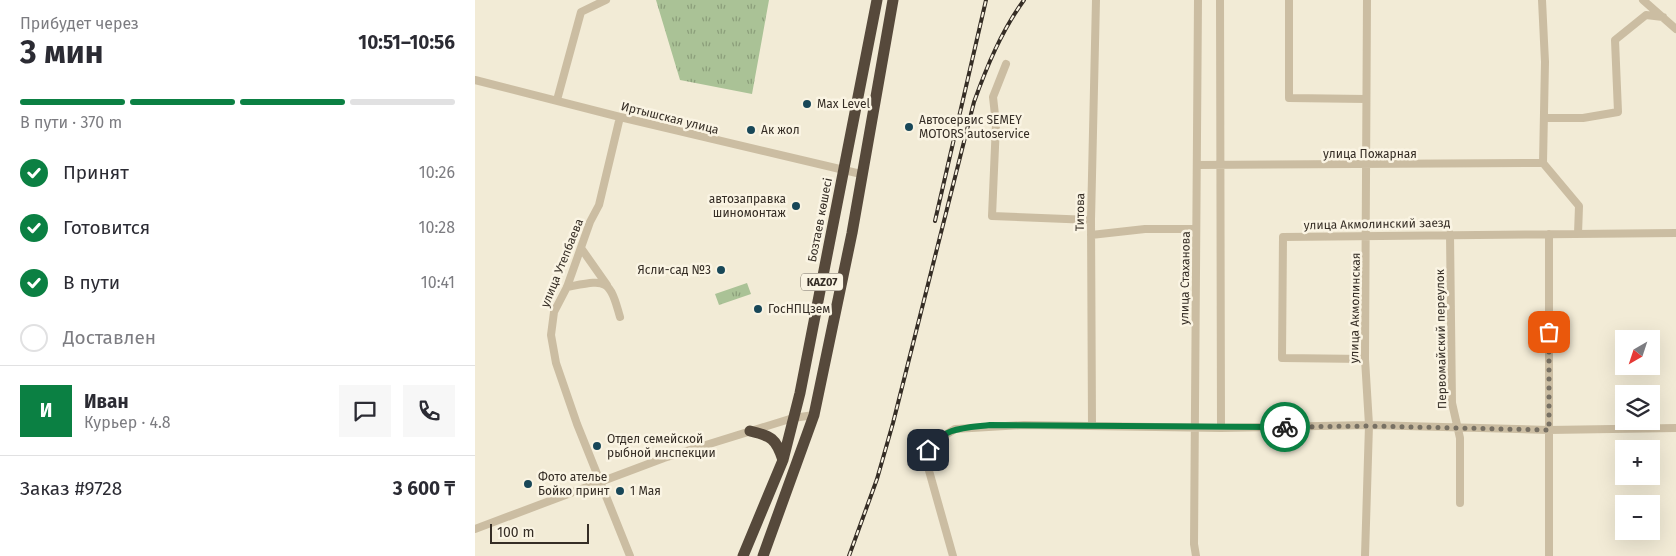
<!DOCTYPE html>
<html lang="ru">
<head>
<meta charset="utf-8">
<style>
  :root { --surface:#fff; --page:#f7f7f7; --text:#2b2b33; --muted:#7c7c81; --line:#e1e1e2; --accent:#0b8043 }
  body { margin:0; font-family:"Fira Sans",sans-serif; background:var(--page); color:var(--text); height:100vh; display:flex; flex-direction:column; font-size:19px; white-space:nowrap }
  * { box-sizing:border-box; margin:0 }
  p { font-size:16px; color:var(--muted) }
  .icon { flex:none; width:28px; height:28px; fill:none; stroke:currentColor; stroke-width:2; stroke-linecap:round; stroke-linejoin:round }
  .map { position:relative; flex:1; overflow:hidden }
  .panel { display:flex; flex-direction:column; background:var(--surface); width:475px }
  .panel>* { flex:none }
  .needle { width:32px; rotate:219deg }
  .fabs { position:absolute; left:1140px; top:330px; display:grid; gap:10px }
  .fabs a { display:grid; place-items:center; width:45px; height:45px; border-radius:0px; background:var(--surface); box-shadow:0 5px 20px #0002; font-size:25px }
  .scale { position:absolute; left:15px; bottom:12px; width:99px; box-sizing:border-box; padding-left:5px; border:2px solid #352d25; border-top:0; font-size:14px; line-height:18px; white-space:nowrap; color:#352d25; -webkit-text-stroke:4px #faf4e3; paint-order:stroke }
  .pin { position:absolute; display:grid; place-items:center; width:42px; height:42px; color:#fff; margin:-21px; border-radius:10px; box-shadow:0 2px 8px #0006 }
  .courier { position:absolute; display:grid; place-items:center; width:50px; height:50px; margin:-25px; border:4px solid #0b8043; border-radius:50%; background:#fff; color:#222; box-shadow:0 1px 6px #0007 }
  .overview em { font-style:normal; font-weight:700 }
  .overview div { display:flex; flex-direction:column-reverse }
  .overview { display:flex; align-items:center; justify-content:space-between; height:85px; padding:0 20px }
  h1 { font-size:32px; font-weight:700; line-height:38px }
  .bar { display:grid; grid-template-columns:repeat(4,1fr); gap:8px 5px; align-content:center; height:60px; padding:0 20px }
  .bar i { height:6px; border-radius:4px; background:var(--line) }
  .bar .current { background:var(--accent) }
  .bar p { grid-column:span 4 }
  .line { display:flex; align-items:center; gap:12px; padding:0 20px; border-top:1px solid var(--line) }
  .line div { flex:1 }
  .round { display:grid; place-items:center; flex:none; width:52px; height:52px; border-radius:0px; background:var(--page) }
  ol { padding:0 20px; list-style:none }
  li { display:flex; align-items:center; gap:15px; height:55px }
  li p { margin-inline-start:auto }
  li .icon { padding:5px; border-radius:50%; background:var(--accent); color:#fff; stroke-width:4 }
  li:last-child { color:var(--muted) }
  li i { width:28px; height:28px; border:2px solid var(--line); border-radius:50% }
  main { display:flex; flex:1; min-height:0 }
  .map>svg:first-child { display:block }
  .park { fill:url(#park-tufts) }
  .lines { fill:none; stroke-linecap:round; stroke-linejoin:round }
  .minor { stroke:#cbbda2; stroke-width:8 }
  .highway { stroke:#56493b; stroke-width:11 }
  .rail-casing { stroke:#352d25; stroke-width:4 }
  .rail { stroke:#faf4e3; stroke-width:2; stroke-dasharray:5.5; stroke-linecap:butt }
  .done { stroke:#777063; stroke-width:5; stroke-dasharray:0 9 }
  .route { stroke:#0b8043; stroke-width:6 }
  .poi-dot { fill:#184758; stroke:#faf4e3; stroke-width:2 }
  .labels { text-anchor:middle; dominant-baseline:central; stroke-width:5; stroke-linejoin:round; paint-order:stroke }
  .shield { fill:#faf4e3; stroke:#70695e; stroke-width:1 }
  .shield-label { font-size:11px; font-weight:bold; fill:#352d25 }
  .poi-label { font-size:12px; fill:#352d25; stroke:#faf4e3; text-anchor:start }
  .street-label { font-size:12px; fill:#352d25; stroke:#faf4e3 }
</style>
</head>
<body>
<main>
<section class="panel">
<div class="overview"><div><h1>3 мин</h1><p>Прибудет через</p></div><em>10:51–10:56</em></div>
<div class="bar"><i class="current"></i><i class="current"></i><i class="current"></i><i></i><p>В пути · 370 m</p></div>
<ol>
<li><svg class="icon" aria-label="check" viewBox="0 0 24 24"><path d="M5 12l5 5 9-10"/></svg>Принят<p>10:26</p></li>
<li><svg class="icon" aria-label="check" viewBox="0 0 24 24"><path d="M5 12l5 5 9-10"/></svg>Готовится<p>10:28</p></li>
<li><svg class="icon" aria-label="check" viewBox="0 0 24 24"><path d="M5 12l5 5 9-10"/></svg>В пути<p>10:41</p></li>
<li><i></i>Доставлен</li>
</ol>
<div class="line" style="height:90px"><b class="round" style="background:var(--accent);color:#fff">И</b><div><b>Иван</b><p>Курьер · 4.8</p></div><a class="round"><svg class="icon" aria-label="chat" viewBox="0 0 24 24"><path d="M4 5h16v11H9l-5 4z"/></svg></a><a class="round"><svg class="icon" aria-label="phone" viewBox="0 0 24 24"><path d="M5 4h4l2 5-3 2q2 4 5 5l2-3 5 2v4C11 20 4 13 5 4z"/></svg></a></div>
<div class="line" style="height:65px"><div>Заказ #9728</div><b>3 600 ₸</b></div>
</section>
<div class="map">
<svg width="1201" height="556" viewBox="0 0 1201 556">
  <defs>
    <pattern id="park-tufts" width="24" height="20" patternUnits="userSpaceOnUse" patternTransform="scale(1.25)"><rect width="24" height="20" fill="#aac296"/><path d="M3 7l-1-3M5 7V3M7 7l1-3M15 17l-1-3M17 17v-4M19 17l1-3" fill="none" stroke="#8b9e7a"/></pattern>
  </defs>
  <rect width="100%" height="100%" fill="#f2ebd6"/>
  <!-- park -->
  <path class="park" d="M181,0H294L277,94L205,80Z
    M272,283L276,294L244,305L240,294Z"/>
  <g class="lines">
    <!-- minor -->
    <path class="minor" d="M745,0L746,428
      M814,0V98L891,99
      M1067,0L1070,62L1068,163L1104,206L1103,234
      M1168,0L1201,29
      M531,64L518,97L521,124L517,216L616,220
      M0,80L145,117L386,174
      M82,100L106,12L131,0
      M145,117L124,205L115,222L92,287L79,312L76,335L81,363L102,424L155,556
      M1069,118H1108L1143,112L1140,40L1171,15L1188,17
      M722,165L1068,163
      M975,234L977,403L985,438V503
      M616,235L670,229H721
      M106,248L132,285
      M92,287C131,280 134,277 145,317
      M890,359L807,358L808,237L1201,233
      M617,425L616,220L621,0
      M0,529L189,458L318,418L339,415
      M478,556L451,460L459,442L480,429L549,425L746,428L894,425L1074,430L1201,428
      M721,556L719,544L723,0
      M890,556L894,425L890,359L892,0
      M1074,556V234"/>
    <!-- highway -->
    <path class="highway" d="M275,431C296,436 301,438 308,460
      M268,556L308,460L325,393L402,0
      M288,556L339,415L377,233L418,0"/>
    <defs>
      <path id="rail" d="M460,221L511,0
        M374,556L402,479L418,423L499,102C512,66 526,32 549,0"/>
    </defs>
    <!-- rail casing -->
    <use href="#rail" class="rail-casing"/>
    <!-- rail -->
    <use href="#rail" class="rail"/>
  </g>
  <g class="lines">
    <!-- done -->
    <path class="done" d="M810,427L894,426L1074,430V332"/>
    <!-- route -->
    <path class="route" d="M453,450C468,427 490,428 515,425L810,427"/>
  </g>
  <!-- markers -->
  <g class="poi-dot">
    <circle cx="332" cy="104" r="5"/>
    <circle cx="434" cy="127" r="5"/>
    <circle cx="276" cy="130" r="5"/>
    <circle cx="321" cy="206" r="5"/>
    <circle cx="246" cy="270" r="5"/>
    <circle cx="283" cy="309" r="5"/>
    <circle cx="122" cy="446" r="5"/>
    <circle cx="53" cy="484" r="5"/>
    <circle cx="145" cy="491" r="5"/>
  </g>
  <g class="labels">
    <!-- shield labels -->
    <rect class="shield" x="326" y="273.5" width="42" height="17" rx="4"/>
    <g class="shield-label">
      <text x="347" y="282">KAZ07</text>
    </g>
    <!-- poi labels -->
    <g class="poi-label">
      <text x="342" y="104">Max Level</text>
      <text x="444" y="120">Автосервис SEMEY<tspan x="444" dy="14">MOTORS autoservice</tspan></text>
      <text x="286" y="130">Ак жол</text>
      <text x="311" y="199" text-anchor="end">автозаправка<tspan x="311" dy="14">шиномонтаж</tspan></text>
      <text x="236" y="270" text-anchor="end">Ясли-сад №3</text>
      <text x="293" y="309">ГосНПЦзем</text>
      <text x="132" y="439">Отдел семейской<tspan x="132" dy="14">рыбной инспекции</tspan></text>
      <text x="63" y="477">Фото ателье<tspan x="63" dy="14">Бойко принт</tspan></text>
      <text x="155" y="491">1 Мая</text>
    </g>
    <!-- street labels -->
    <g class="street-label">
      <text transform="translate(195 118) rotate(14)">Иртышская улица</text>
      <text x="895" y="154">улица Пожарная</text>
      <text transform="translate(605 212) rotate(-89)">Титова</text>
      <text transform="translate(345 220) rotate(-79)">Бозтаев көшесі</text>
      <text transform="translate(902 224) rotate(-1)">улица Акмолинский заезд</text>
      <text transform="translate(87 263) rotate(-68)">улица Утепбаева</text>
      <text transform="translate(710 278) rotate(-89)">улица Стаханова</text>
      <text transform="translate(880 308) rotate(-89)">улица Акмолинская</text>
      <text transform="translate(966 339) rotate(-91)">Первомайский переулок</text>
    </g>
  </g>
</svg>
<div class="fabs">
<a><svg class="needle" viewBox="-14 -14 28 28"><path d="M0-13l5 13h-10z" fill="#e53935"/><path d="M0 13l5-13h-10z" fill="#7c7c81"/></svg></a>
<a><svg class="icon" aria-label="layers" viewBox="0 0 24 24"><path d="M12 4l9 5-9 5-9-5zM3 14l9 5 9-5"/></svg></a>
<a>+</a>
<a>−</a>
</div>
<div class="scale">100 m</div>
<div class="pin" style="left:1074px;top:332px;background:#ea580c"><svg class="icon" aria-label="bag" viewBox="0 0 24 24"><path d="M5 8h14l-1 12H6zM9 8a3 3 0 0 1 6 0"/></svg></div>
<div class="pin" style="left:453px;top:450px;background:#1f2937"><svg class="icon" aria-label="home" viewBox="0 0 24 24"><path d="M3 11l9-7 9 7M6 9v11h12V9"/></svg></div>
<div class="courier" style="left:810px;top:427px"><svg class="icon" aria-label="bike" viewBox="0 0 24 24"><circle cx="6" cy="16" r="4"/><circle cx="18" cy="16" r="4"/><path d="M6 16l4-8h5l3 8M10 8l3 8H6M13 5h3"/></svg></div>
</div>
</main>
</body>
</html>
